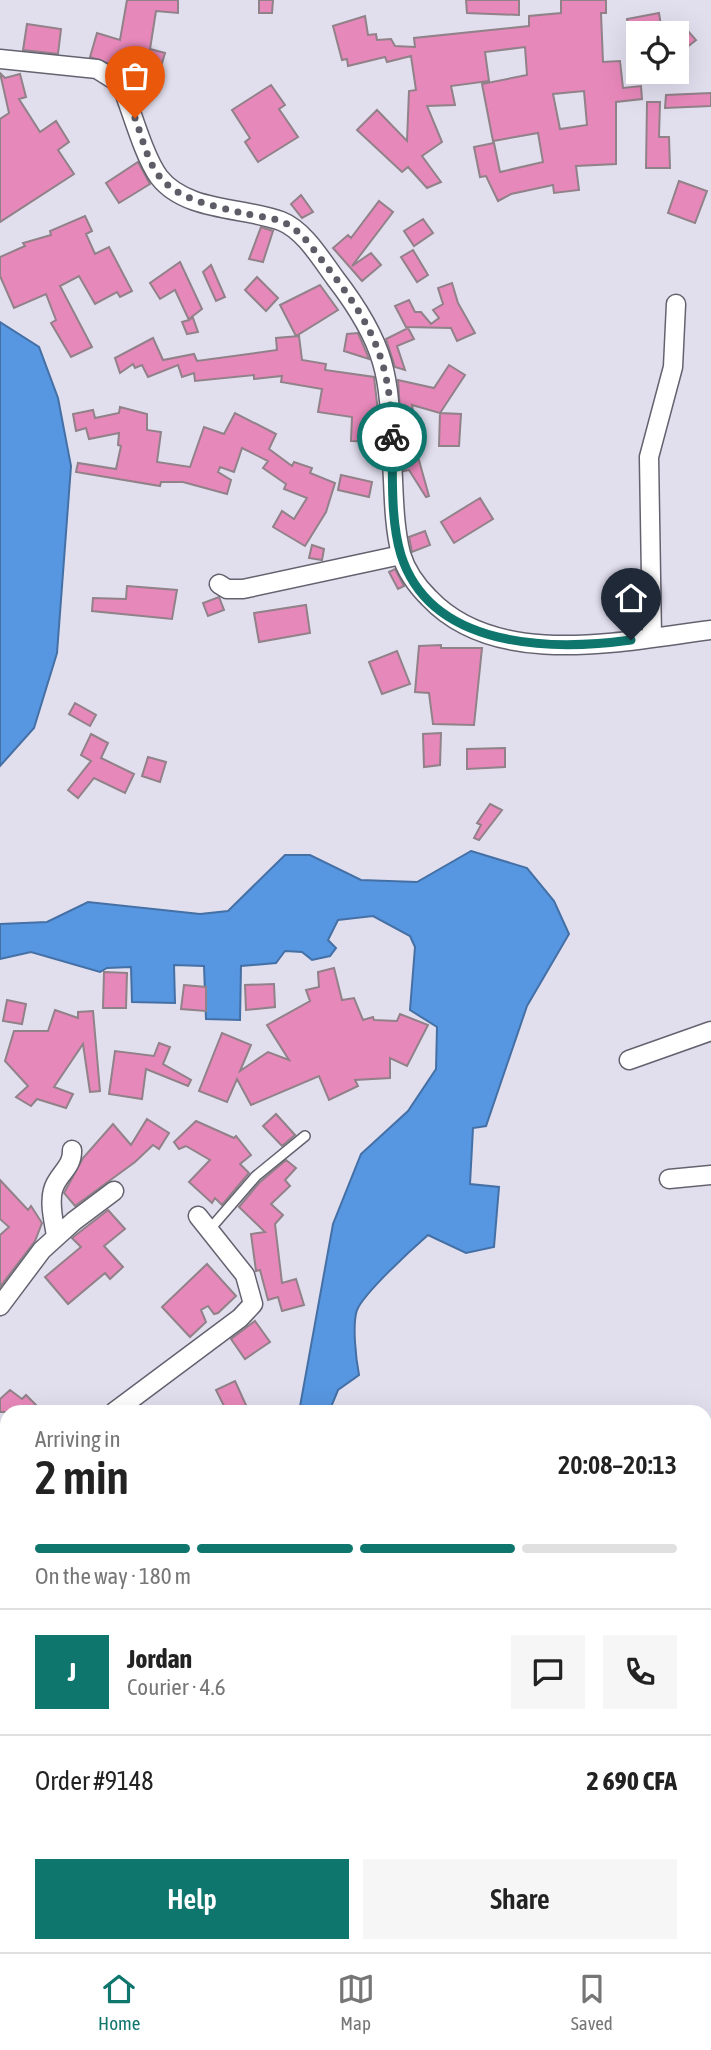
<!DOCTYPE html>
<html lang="en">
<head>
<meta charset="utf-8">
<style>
  :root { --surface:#fff; --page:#f6f6f6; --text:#222; --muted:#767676; --line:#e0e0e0; --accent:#0f766e }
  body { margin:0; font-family:"Asap Condensed",sans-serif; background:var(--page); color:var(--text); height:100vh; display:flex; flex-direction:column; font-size:26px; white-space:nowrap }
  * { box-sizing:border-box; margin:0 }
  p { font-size:23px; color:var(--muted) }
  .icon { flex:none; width:38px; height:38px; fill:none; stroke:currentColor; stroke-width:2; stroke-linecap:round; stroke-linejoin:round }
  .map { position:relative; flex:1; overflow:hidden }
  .side { position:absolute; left:0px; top:1405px; width:712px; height:548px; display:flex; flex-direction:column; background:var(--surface); border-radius:21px 21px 0 0; box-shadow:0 7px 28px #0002 }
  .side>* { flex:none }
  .controls { position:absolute; left:626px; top:21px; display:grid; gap:14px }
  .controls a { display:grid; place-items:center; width:63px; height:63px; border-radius:0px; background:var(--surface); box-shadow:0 7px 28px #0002; font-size:35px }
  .pin { position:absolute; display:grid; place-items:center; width:60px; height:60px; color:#fff; margin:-72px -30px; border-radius:50% 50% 50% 0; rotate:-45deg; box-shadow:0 0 7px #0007 }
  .pin .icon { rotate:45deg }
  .courier { position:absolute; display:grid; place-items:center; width:70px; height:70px; margin:-35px; border:5px solid #0f766e; border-radius:50%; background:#fff; color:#222; box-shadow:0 2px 9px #0007 }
  .summary em { font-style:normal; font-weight:600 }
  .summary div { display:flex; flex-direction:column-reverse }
  .summary { display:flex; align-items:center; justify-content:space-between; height:119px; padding:0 35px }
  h1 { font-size:46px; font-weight:600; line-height:52px }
  .bar { display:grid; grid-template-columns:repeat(4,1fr); gap:10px 7px; align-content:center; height:84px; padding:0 35px }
  .bar i { height:9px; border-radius:5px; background:var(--line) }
  .bar .active { background:var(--accent) }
  .bar p { grid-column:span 4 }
  .line { display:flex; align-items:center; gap:18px; padding:0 35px; border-top:2px solid var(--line) }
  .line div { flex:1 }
  .round { display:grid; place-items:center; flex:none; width:74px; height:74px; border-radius:0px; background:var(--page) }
  .action { display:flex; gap:14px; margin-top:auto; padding:14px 35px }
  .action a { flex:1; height:80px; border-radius:0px; background:var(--accent); color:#fff; font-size:28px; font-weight:600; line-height:80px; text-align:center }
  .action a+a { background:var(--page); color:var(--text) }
  .tabs { display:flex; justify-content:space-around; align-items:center; height:98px; border-top:2px solid var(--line); background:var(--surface); font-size:19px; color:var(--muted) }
  .tabs a { display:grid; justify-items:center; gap:4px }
  .tabs .active { color:var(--accent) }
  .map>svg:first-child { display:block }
  .water { fill:#5796e0; stroke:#4470a5; stroke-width:2 }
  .building { fill:#e788ba; stroke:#918188; stroke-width:2; fill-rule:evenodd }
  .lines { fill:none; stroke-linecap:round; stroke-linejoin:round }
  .lane-casing { stroke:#656270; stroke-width:12 }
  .street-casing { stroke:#656270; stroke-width:21 }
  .lane { stroke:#fff; stroke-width:9 }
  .street { stroke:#fff; stroke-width:18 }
  .done { stroke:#5e5c66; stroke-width:7; stroke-dasharray:0 12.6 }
  .route { stroke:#0f766e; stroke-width:9 }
</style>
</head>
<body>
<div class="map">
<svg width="711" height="1952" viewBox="0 0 711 1952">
  <rect width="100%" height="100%" fill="#e1deee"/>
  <!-- water -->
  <path class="water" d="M0,322L39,347L58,398L71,466L57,653L34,728L0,766Z
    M471,851L527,868L554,901L569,934L527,1006L486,1126L473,1128L470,1184L499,1187L494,1247L466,1253L428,1235C412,1249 364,1293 357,1310C352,1325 356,1359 359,1375L338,1390L329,1412H299L333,1224L361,1154L408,1111L436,1069L437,1027L410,1010L415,947L410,936L373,916L338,920L328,940L336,948L330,956L312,960L302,952L285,951L276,963L241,966L240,1020L206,1019L204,966L174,965L175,1003L132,1002L131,967L107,968L100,972L31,952L0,959V924L47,922L88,902L200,914L228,911L285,855H310L361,880L417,882Z
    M705,1575L711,1582V1653L705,1651Z"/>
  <!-- building -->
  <path class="building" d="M127,0H178V13L156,11L150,49L165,53L157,80L90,57L97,33L120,40Z
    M259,0H273L272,13H259Z
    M466,0H519V15L467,13Z
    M561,0H606V13H601L603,62L620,61L623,88L641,86L642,99L616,102V164L576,166L579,190L554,193L553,185L511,194L498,201L486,176L480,177L474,147L494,143L500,172L543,162L538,133L493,141L482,84L527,75L525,47L485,52L489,81L451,86L455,105L427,106L442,142L422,156L441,182L427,188L408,167L402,172L357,130L377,110L407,141L409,91L416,90L411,56L387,62L385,57L348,66L347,59L342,60L333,26L365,16L368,35L376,34L377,40L391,39L395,46L415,47L414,38L529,26V16L561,13ZM584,91L587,125L560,129L553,94Z
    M659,13L662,32L629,33L627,19Z
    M681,23L696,40L686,48L677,33L671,31Z
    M27,24L61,29L58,54L23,50Z
    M627,46H639V65L628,66Z
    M0,73L5,78L20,74L26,97L19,99L40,132L56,121L69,142L58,150L74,174L0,222V119L9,113Z
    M271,85L285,105L279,109L298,137L258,162L245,142L250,138L232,110Z
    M711,93V106L665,108L666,95Z
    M647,102H660L659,137H669L670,168H646Z
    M138,162L150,184L119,203L106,183Z
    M679,181L707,191L695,223L668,213Z
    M301,195L313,212L302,218L291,204Z
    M379,201L393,212L352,266L371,253L381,265L362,281L333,248L348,235L351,238Z
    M85,216L92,231L86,234L95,254L109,247L132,291L120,297L117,292L95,304L79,276L60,286L92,347L71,357L51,323L56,320L46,294L14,308L0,276V257L25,246L23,243L51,235L50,231Z
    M423,219L433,233L414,246L404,231Z
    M261,227L273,231L263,262L249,259Z
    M413,250L428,275L417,282L401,257Z
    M180,262L202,309L189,319L193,318L198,332L187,334L182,322L189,320L175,290L160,299L150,283Z
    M211,265L225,297L216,301L203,272Z
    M257,277L278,298L266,311L245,290Z
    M452,283L458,303L475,333L457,341L451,328L406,327L395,306L409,300L415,312H421L431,324L439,318L433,310L443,304L438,288Z
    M320,285L338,310L296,336L280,305Z
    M408,328L414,339L397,346L405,370L395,367L386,339Z
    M358,333L368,356L369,359L344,351L347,334Z
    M299,336L302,360L326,364L325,370L374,377L379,421L377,442L351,441L352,417L318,412L322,389L281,382L282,376L254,379V375L195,381L194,373L182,377L178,365L148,377L142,365L135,368L133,364L120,373L115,358L153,338L163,360L194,354L197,361L277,350L276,338Z
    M449,365L465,375L440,413L461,414L459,446H439L440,413L412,405L417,438L413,439L429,496L426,497L409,470L404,471L398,380L434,388Z
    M120,407L147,414V430L161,432L157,462L190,467L204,427L224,434L235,413L276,434L269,449L292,466L294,462L312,468L310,473L335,483L326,512L305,546L273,527L282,511L294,519L307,498L284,489L286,484L263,468L268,461L242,448L234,472L220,467L218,472L231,480L227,494L183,482H161L160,486L76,472L78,463L116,469L121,446L118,445L119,433L89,439L86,428L76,431L73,414L93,410L95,418L119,413Z
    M341,475L372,482L369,497L338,490Z
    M480,498L493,519L454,543L441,522Z
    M425,531L430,545L412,552L409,537Z
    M312,545L324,549L322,560L309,558Z
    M395,569L404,586L398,589L389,572Z
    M127,586L177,590L172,619L92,611L93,598L126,599Z
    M219,597L224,610L208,616L203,603Z
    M306,605L310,633L259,642L254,613Z
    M441,645V648H482L474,725L433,724L429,693L415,692L419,646Z
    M397,651L410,684L382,694L369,662Z
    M75,703L96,715L90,726L69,714Z
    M441,733L440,765L424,767L423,734Z
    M91,734L108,743L101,758L134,774L125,793L94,778L78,798L68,790L91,761L81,755Z
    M505,748V767L467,769V749Z
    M148,757L166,762L160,782L142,776Z
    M490,804L502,810L479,840L474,838L481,825L477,823Z
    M334,968L342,1000L354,998L363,1020L373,1017L374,1020L397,1021L400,1014L428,1025L407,1066L390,1058V1078L355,1080L358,1086L329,1100L319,1076L251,1105L237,1079L227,1102L199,1091L222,1033L251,1045L240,1071L268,1052L289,1060L267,1025L310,1001L306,990L319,987L318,972Z
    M104,972L127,973L126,1008H103Z
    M274,984L275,1007L246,1010L245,985Z
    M184,985L206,987V1011L181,1009Z
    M7,1000L26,1004L22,1024L3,1021Z
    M55,1010L78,1018V1012L93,1011L100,1091L90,1092L83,1044L54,1087L73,1094L66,1108L37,1099L31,1106L16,1097L28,1086L5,1061L14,1031H48Z
    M159,1043L170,1047L163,1064L191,1080L188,1086L146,1069L142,1099L109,1094L115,1051L154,1056Z
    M276,1114L295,1135L282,1146L263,1126Z
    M147,1119L169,1133L159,1149L153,1145L135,1162L75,1206L64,1193L83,1158L113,1124L131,1145Z
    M196,1121L234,1138L236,1136L251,1155L240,1164L249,1173L222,1205L215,1198L212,1203L189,1182L210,1160L186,1146L179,1149L174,1142Z
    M286,1160L296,1168L285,1180L290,1186L271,1204L283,1215L275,1224L282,1283L296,1279L304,1305L282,1311L278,1297L268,1300L260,1270L256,1271L251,1234L265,1232L239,1207L259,1183Z
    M0,1180L28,1210L31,1206L42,1223L35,1241L0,1287V1235L9,1227L0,1219Z
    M108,1210L125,1229L104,1246L123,1267L110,1279L105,1273L68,1304L45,1277L81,1247L72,1238Z
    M207,1264L236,1296L218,1313L214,1314L208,1306L201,1310L206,1322L190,1337L162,1307Z
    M255,1321L270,1342L245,1359L231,1339Z
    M235,1381L245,1403L249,1412H227L216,1390Z
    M10,1390L22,1399L26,1395L43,1412H0V1399Z"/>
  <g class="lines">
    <defs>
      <path id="lane" d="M210,1229L256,1176L305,1136
        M705,1748L711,1751
        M705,1876L711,1867"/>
      <path id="street" d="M0,59L97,69L121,84C131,109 144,157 159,177C186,212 244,207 281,221C304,230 321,259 335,278C396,357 388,387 393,480C394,504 395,531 401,554C406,571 417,586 429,598C497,670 623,641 711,630
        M219,584L227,589H243L401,555
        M652,637L649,457L673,367L676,304
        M629,1060L711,1031
        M669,1179L711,1175
        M56,1236C54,1222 49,1204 53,1190C57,1174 73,1168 72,1150
        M0,1306L42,1250L74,1221L114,1191
        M114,1412L240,1318L253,1304L245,1275L198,1216
        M0,1524L7,1516
        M0,1593L7,1599
        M0,1749H7
        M0,1927L7,1929
        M95,1946L111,1952
        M485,1946L494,1952
        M155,1952L157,1946"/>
    </defs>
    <!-- lane casing -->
    <use href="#lane" class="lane-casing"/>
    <!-- street casing -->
    <use href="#street" class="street-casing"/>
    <!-- lane -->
    <use href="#lane" class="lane"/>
    <!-- street -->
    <use href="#street" class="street"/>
  </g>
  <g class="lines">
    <!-- done -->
    <path class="done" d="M135,118C142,136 147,162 160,177C178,200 215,206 242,213C255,216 271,217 283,222C301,230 313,249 324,263C371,323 391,359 392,437"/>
    <!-- route -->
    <path class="route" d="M392,437C393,475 390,519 401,555C431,649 551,651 631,640"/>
  </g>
</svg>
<div class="controls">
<a><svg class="icon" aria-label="locate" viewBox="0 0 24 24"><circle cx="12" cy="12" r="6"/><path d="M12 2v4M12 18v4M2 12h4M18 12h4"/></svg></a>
</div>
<div class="pin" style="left:135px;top:118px;background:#ea580c"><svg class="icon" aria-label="bag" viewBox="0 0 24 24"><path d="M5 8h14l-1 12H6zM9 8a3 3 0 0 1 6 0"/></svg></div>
<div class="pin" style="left:631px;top:640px;background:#1f2937"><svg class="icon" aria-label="home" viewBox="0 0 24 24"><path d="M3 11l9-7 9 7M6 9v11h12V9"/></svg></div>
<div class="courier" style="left:392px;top:437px"><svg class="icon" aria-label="bike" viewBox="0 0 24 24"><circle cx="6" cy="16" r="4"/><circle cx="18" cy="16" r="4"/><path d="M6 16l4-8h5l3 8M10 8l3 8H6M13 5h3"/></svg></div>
<section class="side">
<div class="summary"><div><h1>2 min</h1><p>Arriving in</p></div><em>20:08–20:13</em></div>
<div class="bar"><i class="active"></i><i class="active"></i><i class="active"></i><i></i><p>On the way · 180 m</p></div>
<div class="line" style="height:126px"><b class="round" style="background:var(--accent);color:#fff">J</b><div><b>Jordan</b><p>Courier · 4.6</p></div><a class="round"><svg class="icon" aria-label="chat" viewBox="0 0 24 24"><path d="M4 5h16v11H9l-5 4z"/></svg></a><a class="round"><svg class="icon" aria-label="phone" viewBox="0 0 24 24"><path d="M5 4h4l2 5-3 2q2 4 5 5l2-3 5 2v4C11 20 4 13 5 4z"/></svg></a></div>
<div class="line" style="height:91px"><div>Order #9148</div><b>2 690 CFA</b></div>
<div class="action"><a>Help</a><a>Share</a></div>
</section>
</div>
<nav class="tabs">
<a class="active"><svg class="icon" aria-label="home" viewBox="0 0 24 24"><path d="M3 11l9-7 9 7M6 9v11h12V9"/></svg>Home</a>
<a><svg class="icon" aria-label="map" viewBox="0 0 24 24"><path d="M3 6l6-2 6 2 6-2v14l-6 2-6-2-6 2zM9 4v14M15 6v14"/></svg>Map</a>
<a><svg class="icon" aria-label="saved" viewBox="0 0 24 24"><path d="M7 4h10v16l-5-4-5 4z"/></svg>Saved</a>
</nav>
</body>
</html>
